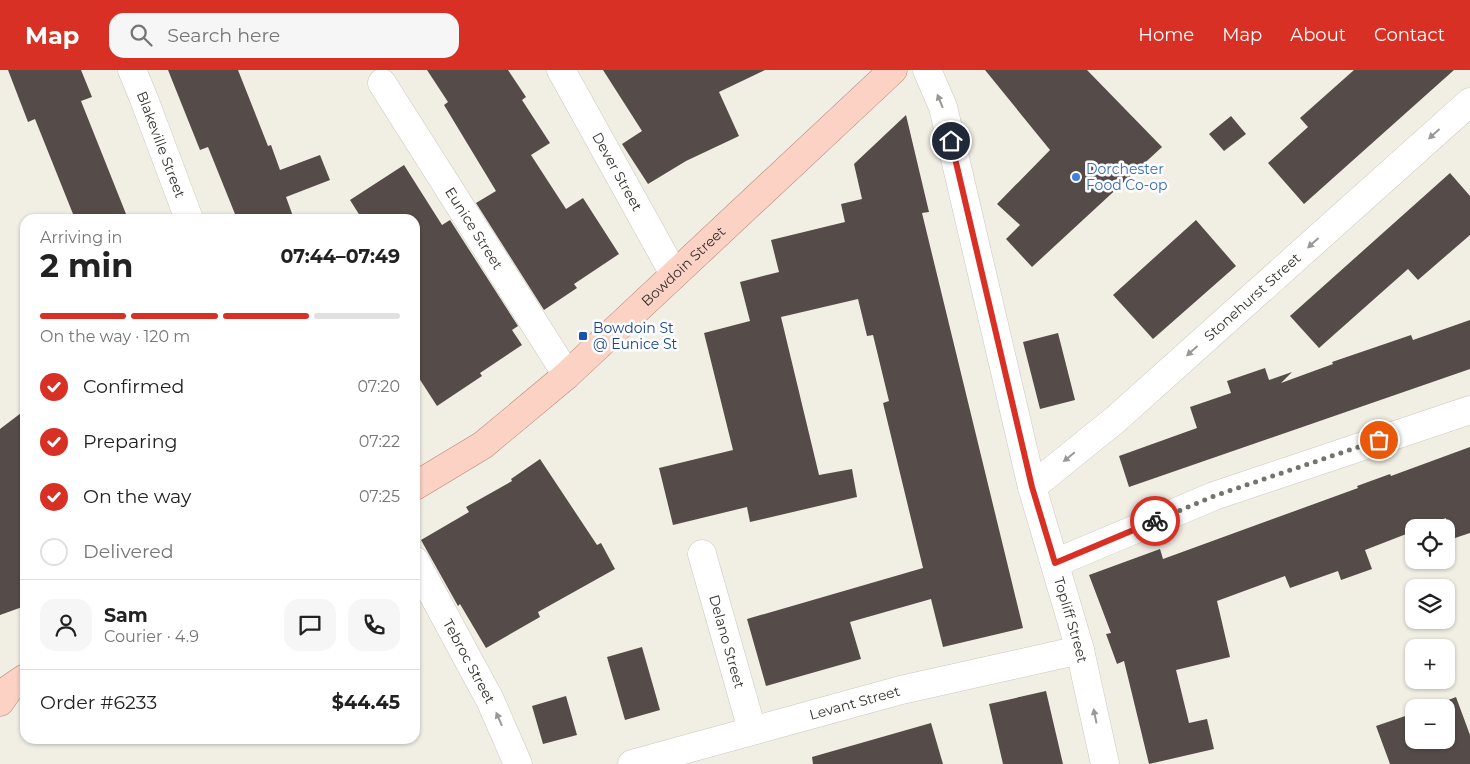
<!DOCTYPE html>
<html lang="en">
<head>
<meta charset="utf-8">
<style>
  :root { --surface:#fff; --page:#f6f6f6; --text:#222; --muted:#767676; --line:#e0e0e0; --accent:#d93025 }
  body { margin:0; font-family:Montserrat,sans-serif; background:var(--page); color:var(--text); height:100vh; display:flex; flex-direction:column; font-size:19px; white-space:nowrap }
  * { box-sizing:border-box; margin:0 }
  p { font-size:16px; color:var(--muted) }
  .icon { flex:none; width:28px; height:28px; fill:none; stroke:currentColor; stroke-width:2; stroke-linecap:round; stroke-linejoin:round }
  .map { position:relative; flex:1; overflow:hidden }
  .details { position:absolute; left:20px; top:144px; width:400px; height:530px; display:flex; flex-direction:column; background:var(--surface); border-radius:15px; box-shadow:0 1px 4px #0004 }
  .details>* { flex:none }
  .tools { position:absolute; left:1405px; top:449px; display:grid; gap:10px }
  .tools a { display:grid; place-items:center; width:50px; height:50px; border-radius:10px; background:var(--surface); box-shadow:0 1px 4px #0004; font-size:25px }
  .pin { position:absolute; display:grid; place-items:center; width:42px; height:42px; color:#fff; margin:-21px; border:2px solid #fff; border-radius:50%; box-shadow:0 1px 5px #0007 }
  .courier { position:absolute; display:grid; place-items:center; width:50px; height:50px; margin:-25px; border:4px solid #d93025; border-radius:50%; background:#fff; color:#222; box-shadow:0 1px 6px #0007 }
  .overview em { font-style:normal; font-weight:700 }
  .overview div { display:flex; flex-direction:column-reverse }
  .overview { display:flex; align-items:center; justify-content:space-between; height:85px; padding:0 20px }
  h1 { font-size:32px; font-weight:700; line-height:38px }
  .bar { display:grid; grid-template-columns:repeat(4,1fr); gap:8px 5px; align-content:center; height:60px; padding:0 20px }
  .bar i { height:6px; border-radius:4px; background:var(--line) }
  .bar .active { background:var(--accent) }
  .bar p { grid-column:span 4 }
  .line { display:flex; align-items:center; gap:12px; padding:0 20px; border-top:1px solid var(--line) }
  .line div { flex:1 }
  .round { display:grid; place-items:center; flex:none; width:52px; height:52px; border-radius:15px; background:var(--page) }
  ol { padding:0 20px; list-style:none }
  li { display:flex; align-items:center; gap:15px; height:55px }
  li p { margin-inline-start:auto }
  li .icon { padding:5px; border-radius:50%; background:var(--accent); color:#fff; stroke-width:4 }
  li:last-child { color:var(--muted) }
  li i { width:28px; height:28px; border:2px solid var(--line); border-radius:50% }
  header { display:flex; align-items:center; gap:30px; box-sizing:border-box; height:70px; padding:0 25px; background:var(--accent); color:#fff }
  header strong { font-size:24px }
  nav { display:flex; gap:28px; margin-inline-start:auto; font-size:18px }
  .search { width:350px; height:45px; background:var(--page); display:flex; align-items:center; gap:12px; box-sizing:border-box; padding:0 18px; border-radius:15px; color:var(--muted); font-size:19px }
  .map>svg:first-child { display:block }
  .building { fill:#554c4a }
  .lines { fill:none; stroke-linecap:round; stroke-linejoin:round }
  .minor-casing { stroke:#cac7bd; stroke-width:29 }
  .major-casing { stroke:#b48676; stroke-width:29 }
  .minor { stroke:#fff; stroke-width:28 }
  .major { stroke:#fcd2c5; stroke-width:28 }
  .oneway { fill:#989896 }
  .done { stroke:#75736d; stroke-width:5; stroke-dasharray:0 9 }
  .route { stroke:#d93025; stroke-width:6 }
  .shop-dot { fill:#3f7fe0; stroke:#fff; stroke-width:2 }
  .transit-dot { fill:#1a4fb4; stroke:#fff; stroke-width:2 }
  .labels { text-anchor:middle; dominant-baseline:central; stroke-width:5; stroke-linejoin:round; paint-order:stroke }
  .street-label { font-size:14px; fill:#32312d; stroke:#fff }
  .shop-label { font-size:14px; fill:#366cbe; stroke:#fff; text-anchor:start }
  .transit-label { font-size:14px; fill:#164399; stroke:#fff; text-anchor:start }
</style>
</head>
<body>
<header>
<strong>Map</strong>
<div class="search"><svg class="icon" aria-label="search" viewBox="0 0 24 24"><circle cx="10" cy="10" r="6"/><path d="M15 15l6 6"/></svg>Search here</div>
<nav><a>Home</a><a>Map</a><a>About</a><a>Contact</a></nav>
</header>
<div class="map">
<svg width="1470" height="694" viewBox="0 0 1470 694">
  <rect width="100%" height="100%" fill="#f1eee4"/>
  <!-- building -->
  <path class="building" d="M8,0H81L92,27L81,31L128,149H75L35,49L28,52Z
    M168,0H238L268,76L271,75L280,100L320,85L330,110L286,127L294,149H237L208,77L200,80Z
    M427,0H508L526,27L522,30L550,73L531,85L566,139L583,128L619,184L574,214L577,218L544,240L476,133L496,121L444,35L448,32Z
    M603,0H765L719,22L739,66L686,91L648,114L622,74L642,61Z
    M985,0H1087L1162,77L1032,197L1006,169L1020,155L997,134L1050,80Z
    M1354,0H1454L1304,134L1268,93L1308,57L1300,48Z
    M906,45L929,142L922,143L1023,558L943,577L931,529L850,552L861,589L766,616L747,549L923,498L883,333L889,331L873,265L867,266L858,229L781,247L819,405L852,399L857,427L750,452L747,437L673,455L659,398L733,380L704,263L750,251L740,212L779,202L771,170L845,152L841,134L862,129L854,94Z
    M1231,46L1246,64L1224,81L1209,64Z
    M404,95L442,155L450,150L518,256L512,260L522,275L480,303L482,306L437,336L415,302V149H362L350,130Z
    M1450,103L1470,126V165L1418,210L1408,199L1319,278L1290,246Z
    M1196,150L1236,196L1153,269L1113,225Z
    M1470,250V299L1129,417L1119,386L1197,358L1190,337L1231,323L1227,311L1265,298L1269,310L1292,302L1281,313L1333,294L1332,292L1411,265L1413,270Z
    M1058,263L1075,330L1040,339L1023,272Z
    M25,340V536L0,545V359Z
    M1470,377V463L1446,471V448L1422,458H1414V461L1365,480L1372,499L1341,510L1338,501L1290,518L1285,506L1217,531L1230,587L1176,600L1189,653L1207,649L1214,679L1149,694L1124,591L1117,594L1106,564L1111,563L1089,505L1160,479L1163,489L1358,418L1357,416L1390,404L1391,406Z
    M540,389L597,475L601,473L615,499L538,542L540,547L486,578L460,534L458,536L421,470L469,442L466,437L512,411L511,409Z
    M642,577L660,640L625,650L607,587Z
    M1046,621L1063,694H1003L989,634Z
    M566,626L577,665L543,674L532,636Z
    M1456,627L1470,665V694H1390L1376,656L1414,643V670H1446V638H1428Z
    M931,653L943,694H813L812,687Z"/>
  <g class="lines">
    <defs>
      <g id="minor">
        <path id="s1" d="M132,0L144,29L189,149"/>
        <path id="s2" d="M561,0L674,204"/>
        <path id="s3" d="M927,0L943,37L1032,417L1080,580L1105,694"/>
        <path id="s4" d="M382,13L567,305"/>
        <path id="s5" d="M1032,417L1116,349L1470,32"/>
        <path id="s6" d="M702,484L752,660"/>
        <path id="s7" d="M415,491L490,630L518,694"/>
        <path d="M1055,493L1214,426L1470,340"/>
        <path id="s8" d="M632,694L901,620L1080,580"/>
      </g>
      <g id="major">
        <path id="s9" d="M415,416L483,375L567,305L893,0"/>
        <path d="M0,632L9,619L25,608"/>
      </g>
    </defs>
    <!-- minor casing -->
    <use href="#minor" class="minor-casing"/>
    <!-- major casing -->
    <use href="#major" class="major-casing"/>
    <!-- minor -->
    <use href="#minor" class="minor"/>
    <!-- major -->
    <use href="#major" class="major"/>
  </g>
  <!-- one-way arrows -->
  <defs><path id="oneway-solid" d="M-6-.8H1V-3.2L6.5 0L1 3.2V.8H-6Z" transform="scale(1.25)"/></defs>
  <g class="oneway">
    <use href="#oneway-solid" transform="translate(940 31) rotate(-112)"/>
    <use href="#oneway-solid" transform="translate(1434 64) rotate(138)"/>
    <use href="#oneway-solid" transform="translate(1313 173) rotate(138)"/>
    <use href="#oneway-solid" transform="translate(1192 281) rotate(138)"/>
    <use href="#oneway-solid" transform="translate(1069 387) rotate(141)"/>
    <use href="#oneway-solid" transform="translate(1095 646) rotate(-102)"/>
    <use href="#oneway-solid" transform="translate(499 649) rotate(-114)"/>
  </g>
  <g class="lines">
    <!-- done -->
    <path class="done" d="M1155,451L1214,426L1379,370"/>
    <!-- route -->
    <path class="route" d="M951,71L1032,417L1055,493L1155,451"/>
  </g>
  <!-- markers -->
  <circle class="shop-dot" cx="1076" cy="107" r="5"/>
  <rect class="transit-dot" x="578" y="261" width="10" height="10" rx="2.5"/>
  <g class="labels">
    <!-- street labels -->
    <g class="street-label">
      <text stroke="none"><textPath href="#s1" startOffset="80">Blakeville Street</textPath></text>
      <text stroke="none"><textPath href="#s2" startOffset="116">Dever Street</textPath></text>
      <text stroke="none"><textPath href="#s4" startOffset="172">Eunice Street</textPath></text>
      <text stroke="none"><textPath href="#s9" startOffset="348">Bowdoin Street</textPath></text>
      <text stroke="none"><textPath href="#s5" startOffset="291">Stonehurst Street</textPath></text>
      <text stroke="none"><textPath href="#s3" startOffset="569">Topliff Street</textPath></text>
      <text stroke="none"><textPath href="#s6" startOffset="91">Delano Street</textPath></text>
      <text stroke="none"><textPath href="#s7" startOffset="114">Tebroc Street</textPath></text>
      <text stroke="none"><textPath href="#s8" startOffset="231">Levant Street</textPath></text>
    </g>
    <!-- shop labels -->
    <g class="shop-label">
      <text x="1086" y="99">Dorchester<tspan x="1086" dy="16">Food Co-op</tspan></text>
    </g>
    <!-- transit labels -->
    <g class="transit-label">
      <text x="593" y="258">Bowdoin St<tspan x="593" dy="16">@ Eunice St</tspan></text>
    </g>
  </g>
</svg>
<div class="tools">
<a><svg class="icon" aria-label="locate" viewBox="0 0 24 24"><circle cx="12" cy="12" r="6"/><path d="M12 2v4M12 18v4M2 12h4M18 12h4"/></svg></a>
<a><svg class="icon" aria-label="layers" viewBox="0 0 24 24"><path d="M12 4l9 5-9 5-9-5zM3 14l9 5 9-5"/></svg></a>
<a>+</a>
<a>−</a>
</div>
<div class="pin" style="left:1379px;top:370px;background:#ea580c"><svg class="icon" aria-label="bag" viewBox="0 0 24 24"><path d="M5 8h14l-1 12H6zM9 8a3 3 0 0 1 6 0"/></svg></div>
<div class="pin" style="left:951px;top:71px;background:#1f2937"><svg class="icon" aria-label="home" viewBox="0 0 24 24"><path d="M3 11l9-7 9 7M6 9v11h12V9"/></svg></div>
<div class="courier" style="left:1155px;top:451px"><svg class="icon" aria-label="bike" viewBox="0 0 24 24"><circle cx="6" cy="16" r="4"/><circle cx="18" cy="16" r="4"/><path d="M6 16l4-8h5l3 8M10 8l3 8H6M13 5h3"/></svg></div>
<section class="details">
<div class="overview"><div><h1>2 min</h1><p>Arriving in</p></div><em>07:44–07:49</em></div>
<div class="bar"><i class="active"></i><i class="active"></i><i class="active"></i><i></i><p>On the way · 120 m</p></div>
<ol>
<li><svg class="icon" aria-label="check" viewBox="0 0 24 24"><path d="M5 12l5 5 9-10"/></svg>Confirmed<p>07:20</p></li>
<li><svg class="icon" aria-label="check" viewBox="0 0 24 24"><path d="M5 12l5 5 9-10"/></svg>Preparing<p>07:22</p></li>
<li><svg class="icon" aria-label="check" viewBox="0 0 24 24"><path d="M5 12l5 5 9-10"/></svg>On the way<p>07:25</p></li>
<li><i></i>Delivered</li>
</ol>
<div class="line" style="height:90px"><a class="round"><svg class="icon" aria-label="person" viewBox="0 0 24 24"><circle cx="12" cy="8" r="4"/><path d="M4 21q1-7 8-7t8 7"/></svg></a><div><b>Sam</b><p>Courier · 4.9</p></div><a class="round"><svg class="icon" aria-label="chat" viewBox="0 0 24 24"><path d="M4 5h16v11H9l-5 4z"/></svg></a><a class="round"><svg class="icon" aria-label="phone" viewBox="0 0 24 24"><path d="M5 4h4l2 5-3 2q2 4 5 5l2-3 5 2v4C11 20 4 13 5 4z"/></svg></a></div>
<div class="line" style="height:65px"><div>Order #6233</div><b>$44.45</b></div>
</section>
</div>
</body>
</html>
